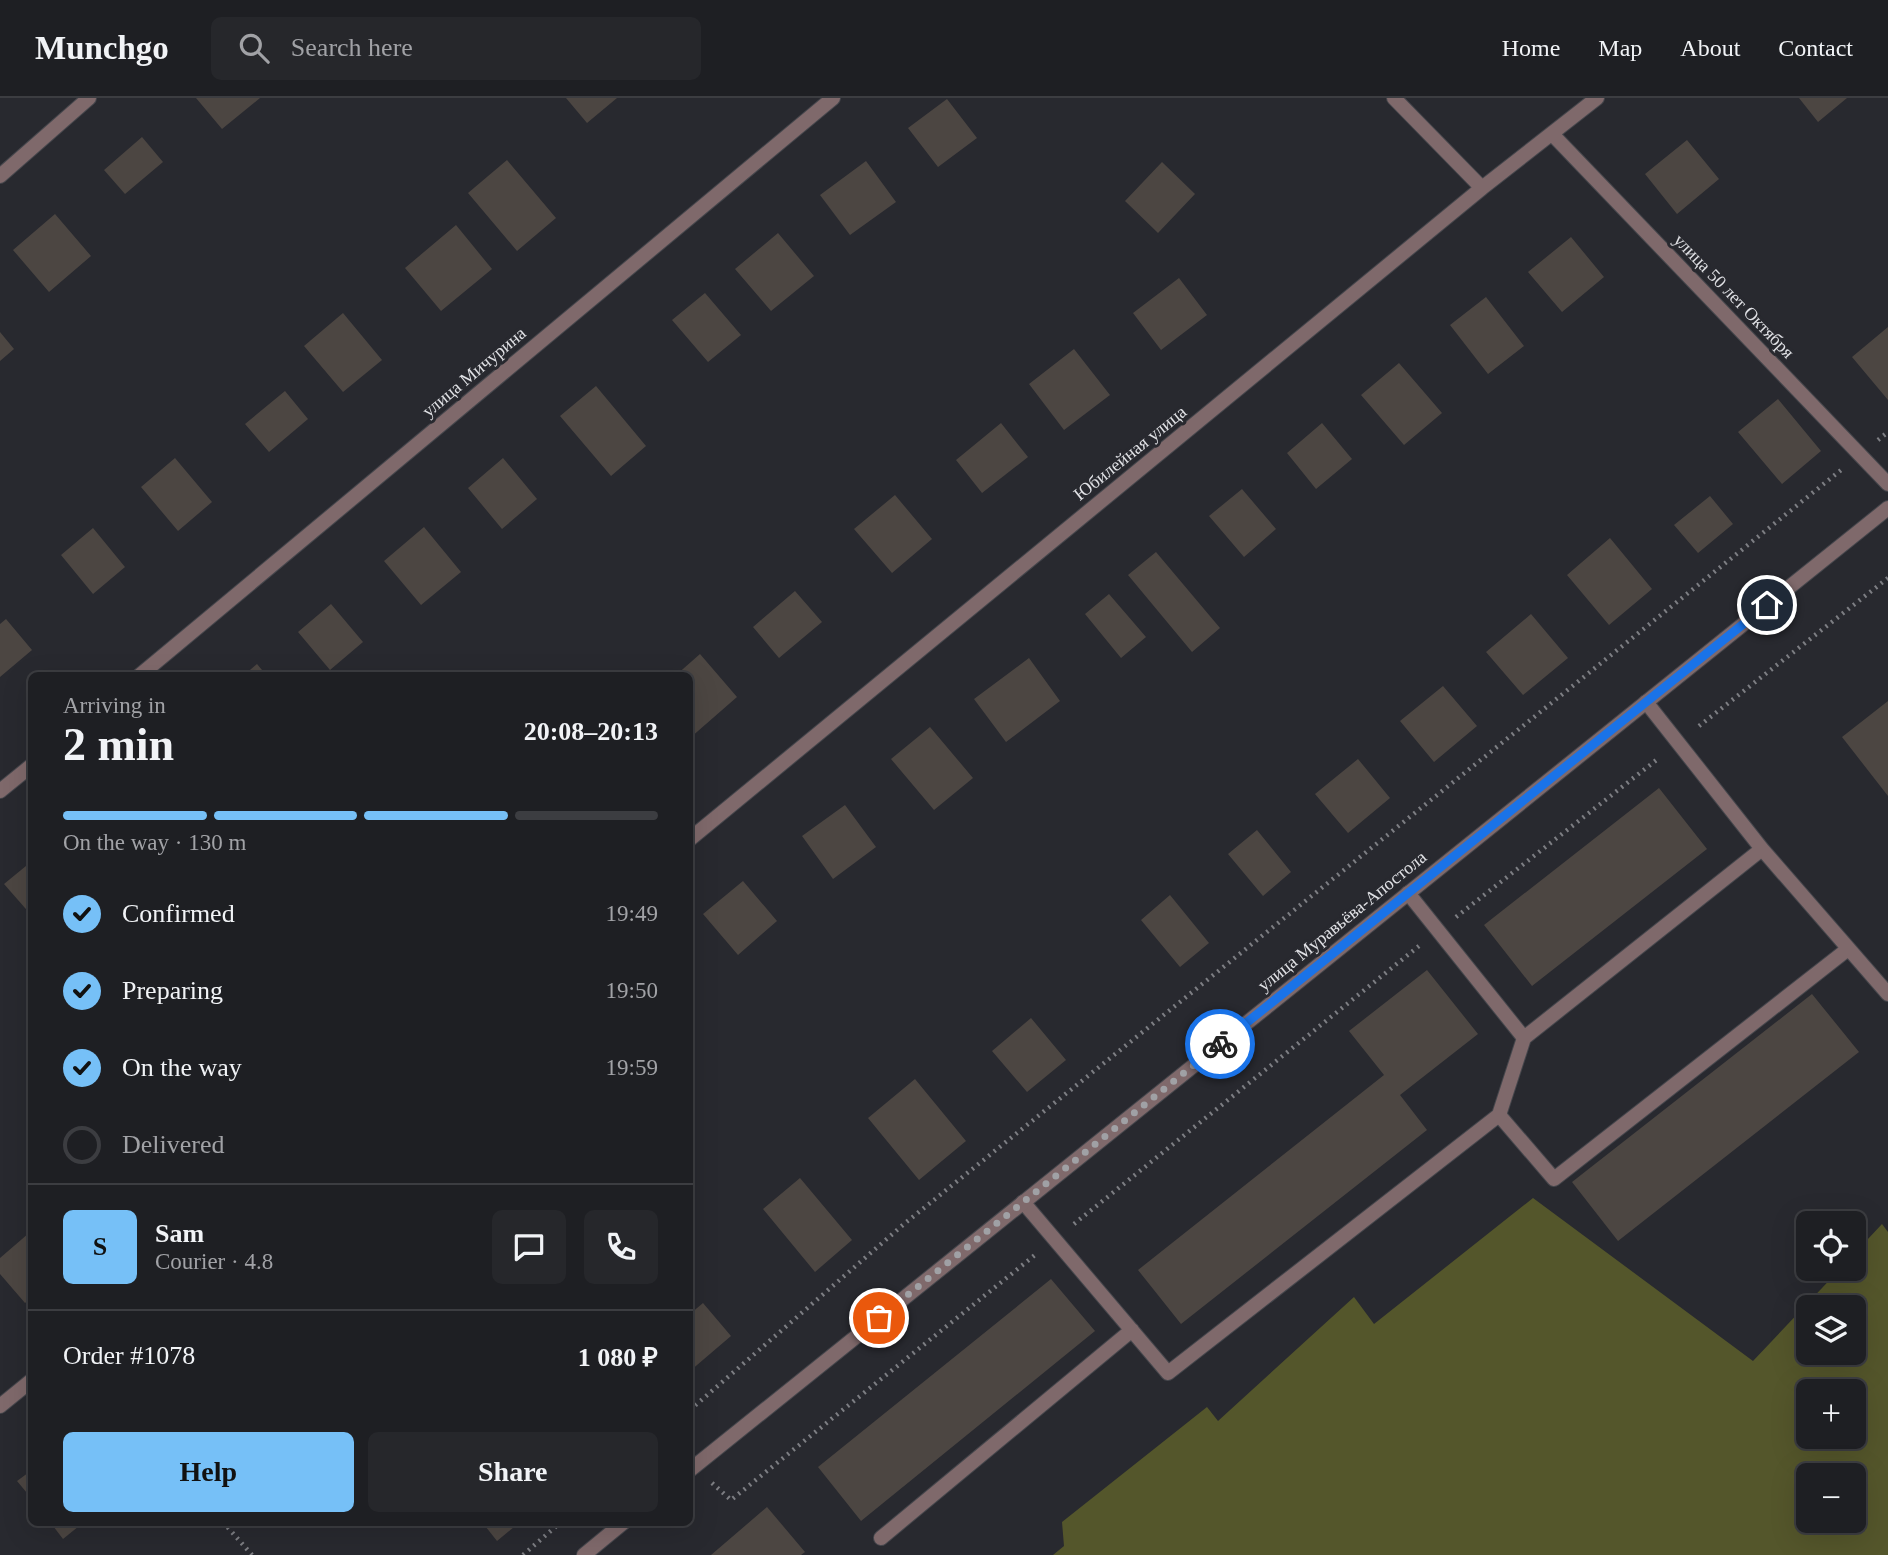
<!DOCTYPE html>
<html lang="en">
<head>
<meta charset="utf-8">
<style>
  :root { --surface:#1e1f23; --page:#26272b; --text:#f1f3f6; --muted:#a1a2a6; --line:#3c3d41; --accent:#76c0f7 }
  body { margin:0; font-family:Georgia,serif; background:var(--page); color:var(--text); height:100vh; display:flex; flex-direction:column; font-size:26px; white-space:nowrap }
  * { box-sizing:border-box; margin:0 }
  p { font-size:23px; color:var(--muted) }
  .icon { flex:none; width:38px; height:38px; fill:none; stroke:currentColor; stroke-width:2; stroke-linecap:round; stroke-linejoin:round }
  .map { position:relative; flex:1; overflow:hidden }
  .details { position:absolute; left:28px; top:574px; width:665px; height:854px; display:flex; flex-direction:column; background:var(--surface); border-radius:10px; box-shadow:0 7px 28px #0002,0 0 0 2px var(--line) }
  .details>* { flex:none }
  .fabs { position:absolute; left:1796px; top:1113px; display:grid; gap:14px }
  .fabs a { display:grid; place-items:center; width:70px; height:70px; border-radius:10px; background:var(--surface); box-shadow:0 7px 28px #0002,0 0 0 2px var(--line); font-size:35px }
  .pin { position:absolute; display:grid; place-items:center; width:60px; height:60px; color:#fff; margin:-30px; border:4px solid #fff; border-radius:50%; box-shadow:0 2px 7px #0007 }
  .courier { position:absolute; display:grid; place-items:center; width:70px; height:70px; margin:-35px; border:5px solid #1a73e8; border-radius:50%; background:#fff; color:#222; box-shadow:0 2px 9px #0007 }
  .head em { font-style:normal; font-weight:800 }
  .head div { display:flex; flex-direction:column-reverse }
  .head { display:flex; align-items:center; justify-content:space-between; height:119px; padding:0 35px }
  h1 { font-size:46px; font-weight:800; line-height:52px }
  .bar { display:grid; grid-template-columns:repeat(4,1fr); gap:10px 7px; align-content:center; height:84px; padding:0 35px }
  .bar i { height:9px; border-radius:5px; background:var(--line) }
  .bar .active { background:var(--accent) }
  .bar p { grid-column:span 4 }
  .line { display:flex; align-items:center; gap:18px; padding:0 35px; border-top:2px solid var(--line) }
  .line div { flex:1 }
  .round { display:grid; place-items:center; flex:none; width:74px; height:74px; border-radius:10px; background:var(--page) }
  ol { padding:0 35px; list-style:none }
  li { display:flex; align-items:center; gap:21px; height:77px }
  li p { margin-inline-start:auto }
  li .icon { padding:7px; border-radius:50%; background:var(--accent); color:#111; stroke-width:4 }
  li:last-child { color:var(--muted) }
  li i { width:38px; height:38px; border:4px solid var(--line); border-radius:50% }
  .primary-button { display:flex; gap:14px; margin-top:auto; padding:14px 35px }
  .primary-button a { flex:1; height:80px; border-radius:10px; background:var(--accent); color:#111; font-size:28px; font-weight:800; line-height:80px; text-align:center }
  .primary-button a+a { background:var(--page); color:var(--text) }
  header { display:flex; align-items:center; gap:42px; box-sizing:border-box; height:98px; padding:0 35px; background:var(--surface); border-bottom:2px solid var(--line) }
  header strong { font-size:33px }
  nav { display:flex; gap:38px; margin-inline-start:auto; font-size:24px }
  .search { width:490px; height:63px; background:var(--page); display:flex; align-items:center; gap:18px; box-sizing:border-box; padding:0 24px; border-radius:10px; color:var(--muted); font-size:26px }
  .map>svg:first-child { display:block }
  .green { fill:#54562b; fill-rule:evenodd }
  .building { fill:#4c4642 }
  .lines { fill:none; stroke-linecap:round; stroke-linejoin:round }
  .service-casing { stroke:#45464c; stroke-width:16 }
  .minor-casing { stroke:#45464c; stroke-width:16 }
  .tertiary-casing { stroke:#45464c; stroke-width:16 }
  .path { stroke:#7d7e83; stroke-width:4.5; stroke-dasharray:2 5; stroke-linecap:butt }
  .service { stroke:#7f696b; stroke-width:14 }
  .minor { stroke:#7f696b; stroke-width:14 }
  .tertiary { stroke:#7f696b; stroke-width:14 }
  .done { stroke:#a0a1a5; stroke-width:7; stroke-dasharray:0 12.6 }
  .route { stroke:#1a73e8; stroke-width:9 }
  .labels { text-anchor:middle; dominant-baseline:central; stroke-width:6; stroke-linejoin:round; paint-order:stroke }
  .street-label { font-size:18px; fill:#e0e1e5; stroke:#28292f }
</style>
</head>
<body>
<header>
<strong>Munchgo</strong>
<div class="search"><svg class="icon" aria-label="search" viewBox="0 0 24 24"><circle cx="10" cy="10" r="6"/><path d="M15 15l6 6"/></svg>Search here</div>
<nav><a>Home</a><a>Map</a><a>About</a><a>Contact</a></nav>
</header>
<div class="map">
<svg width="1888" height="1457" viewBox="0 0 1888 1457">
  <rect width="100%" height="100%" fill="#28292f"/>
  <!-- green -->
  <path class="green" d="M1533,1100L1753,1263L1840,1171H1853V1157L1882,1126L1888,1134V1457H1053L1064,1448L1062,1424L1207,1309L1218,1323L1354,1199L1374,1226ZM1808,1209H1853V1255H1808ZM1808,1293H1853V1339H1808ZM1808,1377H1853V1423H1808Z"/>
  <!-- building -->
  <path class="building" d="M196,0H260L222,31Z
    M566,0H617L587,25Z
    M1799,0H1847L1818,24Z
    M947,1L977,40L938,69L908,30Z
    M142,39L163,64L125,96L104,72Z
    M1687,42L1719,81L1677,116L1645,76Z
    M507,62L556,120L517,153L468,95Z
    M866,63L896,104L850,137L820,97Z
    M1162,64L1195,96L1158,135L1125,103Z
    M55,116L91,158L49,194L13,152Z
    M456,127L492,171L441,213L405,170Z
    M778,135L814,178L771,213L735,171Z
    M1571,139L1604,179L1562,214L1528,174Z
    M1179,180L1207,217L1161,252L1133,215Z
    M705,195L741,237L708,264L672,222Z
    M1486,199L1524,248L1488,276L1450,227Z
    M343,215L382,262L343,294L304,248Z
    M1888,229V302L1852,259Z
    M0,234L14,251L0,263Z
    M1074,251L1110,297L1064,332L1029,286Z
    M1399,265L1442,315L1404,347L1361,297Z
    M596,288L646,348L611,378L560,318Z
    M285,293L308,321L269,354L245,326Z
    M1778,301L1821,353L1782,386L1738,334Z
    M1001,325L1028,359L982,395L956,362Z
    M1322,325L1352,361L1316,391L1287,355Z
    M175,360L212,404L178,433L141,389Z
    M503,360L537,401L502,431L468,390Z
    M1242,391L1276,431L1244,459L1209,418Z
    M895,397L932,441L892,475L854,431Z
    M1710,398L1733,426L1698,455L1674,427Z
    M424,429L461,474L421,507L384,463Z
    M93,430L125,469L93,496L61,457Z
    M1610,440L1652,491L1609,527L1567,477Z
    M1156,454L1220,530L1192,554L1128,477Z
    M795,493L822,524L779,560L753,529Z
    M1109,496L1146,539L1121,560L1085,516Z
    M331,506L363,544L330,572L298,534Z
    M1531,516L1568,560L1523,597L1486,554Z
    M6,521L32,552L0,579V526Z
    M700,556L737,599L690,640V578H675Z
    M1029,560L1060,603L1006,644L974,601Z
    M257,566L267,578H243Z
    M1443,588L1477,628L1434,664L1400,623Z
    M1888,603V698L1842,639Z
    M930,629L973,680L934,712L891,661Z
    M1358,661L1390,700L1348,735L1315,696Z
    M1659,690L1707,751L1532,888L1484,827Z
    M845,707L876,749L833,781L802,738Z
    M1257,732L1291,774L1263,798L1228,756Z
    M32,763V818L4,786Z
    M743,783L777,823L738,857L703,816Z
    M1170,797L1209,845L1180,869L1141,822Z
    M1427,872L1478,936L1400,997L1427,1032L1181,1226L1138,1172L1384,977L1349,933Z
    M1812,896L1859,954L1618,1143L1572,1084Z
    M1031,920L1066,962L1027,994L992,953Z
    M915,981L966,1043L919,1082L868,1020Z
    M800,1080L852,1142L815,1174L763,1111Z
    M29,1135L32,1138V1199L25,1205L0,1176V1160Z
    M1051,1181L1095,1233L861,1423L818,1369Z
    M703,1205L731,1238L690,1273V1216Z
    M32,1372V1401L17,1383Z
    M767,1409L805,1454L801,1457H711Z
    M50,1424H84L63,1441Z
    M482,1424H520L497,1443Z"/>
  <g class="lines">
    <defs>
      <path id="service" d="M1762,751L1888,896
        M1408,795L1524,940
        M1499,1017L1554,1081L1848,851
        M1023,1104L1168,1275L1499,1017L1524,940L1762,751L1646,604
        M881,1440L1132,1232"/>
      <path id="minor" d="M1394,0L1482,90
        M1552,36L1888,386
        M0,78L89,0
        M690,741L1482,90L1597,0
        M0,1308L32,1282
        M690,1372L1888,410
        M584,1457L624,1424"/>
      <path id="tertiary" d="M139,578L833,0
        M0,693L32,667"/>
    </defs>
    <!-- service casing -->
    <use href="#service" class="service-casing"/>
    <!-- minor casing -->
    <use href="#minor" class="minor-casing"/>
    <!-- tertiary casing -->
    <use href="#tertiary" class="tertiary-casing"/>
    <!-- path -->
    <path class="path" d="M1878,342L1888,334
      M1699,628L1888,480
      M1456,819L1659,660
      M1074,1126L1419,848
      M690,1312L904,1126L1841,372
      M712,1385L731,1402L1035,1157
      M223,1424L252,1457
      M523,1457L561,1424"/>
    <!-- service -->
    <use href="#service" class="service"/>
    <!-- minor -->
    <use href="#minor" class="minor"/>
    <!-- tertiary -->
    <use href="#tertiary" class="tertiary"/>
  </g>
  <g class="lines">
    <!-- done -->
    <path class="done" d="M879,1220L1220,946"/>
    <!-- route -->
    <path class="route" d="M1220,946L1767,507"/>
  </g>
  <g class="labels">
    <!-- street labels -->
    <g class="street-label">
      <text transform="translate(1734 198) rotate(46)">улица 50 лет Октября</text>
      <text transform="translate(474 274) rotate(-40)">улица Мичурина</text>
      <text transform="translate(1130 355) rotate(-39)">Юбилейная улица</text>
      <text transform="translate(1342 823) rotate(-39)">улица Муравьёва-Апостола</text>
    </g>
  </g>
</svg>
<div class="fabs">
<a><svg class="icon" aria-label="locate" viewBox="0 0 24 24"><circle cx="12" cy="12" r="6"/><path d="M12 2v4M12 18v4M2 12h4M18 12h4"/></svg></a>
<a><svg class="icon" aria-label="layers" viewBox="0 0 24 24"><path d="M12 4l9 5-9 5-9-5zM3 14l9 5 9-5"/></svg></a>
<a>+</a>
<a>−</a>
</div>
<div class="pin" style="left:879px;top:1220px;background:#ea580c"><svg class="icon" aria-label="bag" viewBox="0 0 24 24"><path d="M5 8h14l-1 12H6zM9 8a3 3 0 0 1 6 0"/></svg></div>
<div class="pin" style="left:1767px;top:507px;background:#1f2937"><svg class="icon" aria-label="home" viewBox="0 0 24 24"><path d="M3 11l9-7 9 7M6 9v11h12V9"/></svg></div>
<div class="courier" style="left:1220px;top:946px"><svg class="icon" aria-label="bike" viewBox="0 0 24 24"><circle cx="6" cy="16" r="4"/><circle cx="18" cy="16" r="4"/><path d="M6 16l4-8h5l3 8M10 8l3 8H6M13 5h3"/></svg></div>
<section class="details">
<div class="head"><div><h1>2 min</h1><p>Arriving in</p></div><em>20:08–20:13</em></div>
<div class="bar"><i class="active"></i><i class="active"></i><i class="active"></i><i></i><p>On the way · 130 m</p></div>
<ol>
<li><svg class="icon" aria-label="check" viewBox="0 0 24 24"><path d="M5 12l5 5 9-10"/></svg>Confirmed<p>19:49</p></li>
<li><svg class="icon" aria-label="check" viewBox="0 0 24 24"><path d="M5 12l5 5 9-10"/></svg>Preparing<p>19:50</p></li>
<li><svg class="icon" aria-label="check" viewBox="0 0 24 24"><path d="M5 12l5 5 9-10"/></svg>On the way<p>19:59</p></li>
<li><i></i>Delivered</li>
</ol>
<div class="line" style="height:126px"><b class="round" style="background:var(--accent);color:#111">S</b><div><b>Sam</b><p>Courier · 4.8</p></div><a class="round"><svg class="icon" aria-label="chat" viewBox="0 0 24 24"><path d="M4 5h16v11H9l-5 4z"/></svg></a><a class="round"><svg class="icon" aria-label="phone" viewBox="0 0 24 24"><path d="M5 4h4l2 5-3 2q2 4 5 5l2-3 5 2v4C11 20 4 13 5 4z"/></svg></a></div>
<div class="line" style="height:91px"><div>Order #1078</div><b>1 080 ₽</b></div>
<div class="primary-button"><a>Help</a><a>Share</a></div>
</section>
</div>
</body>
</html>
